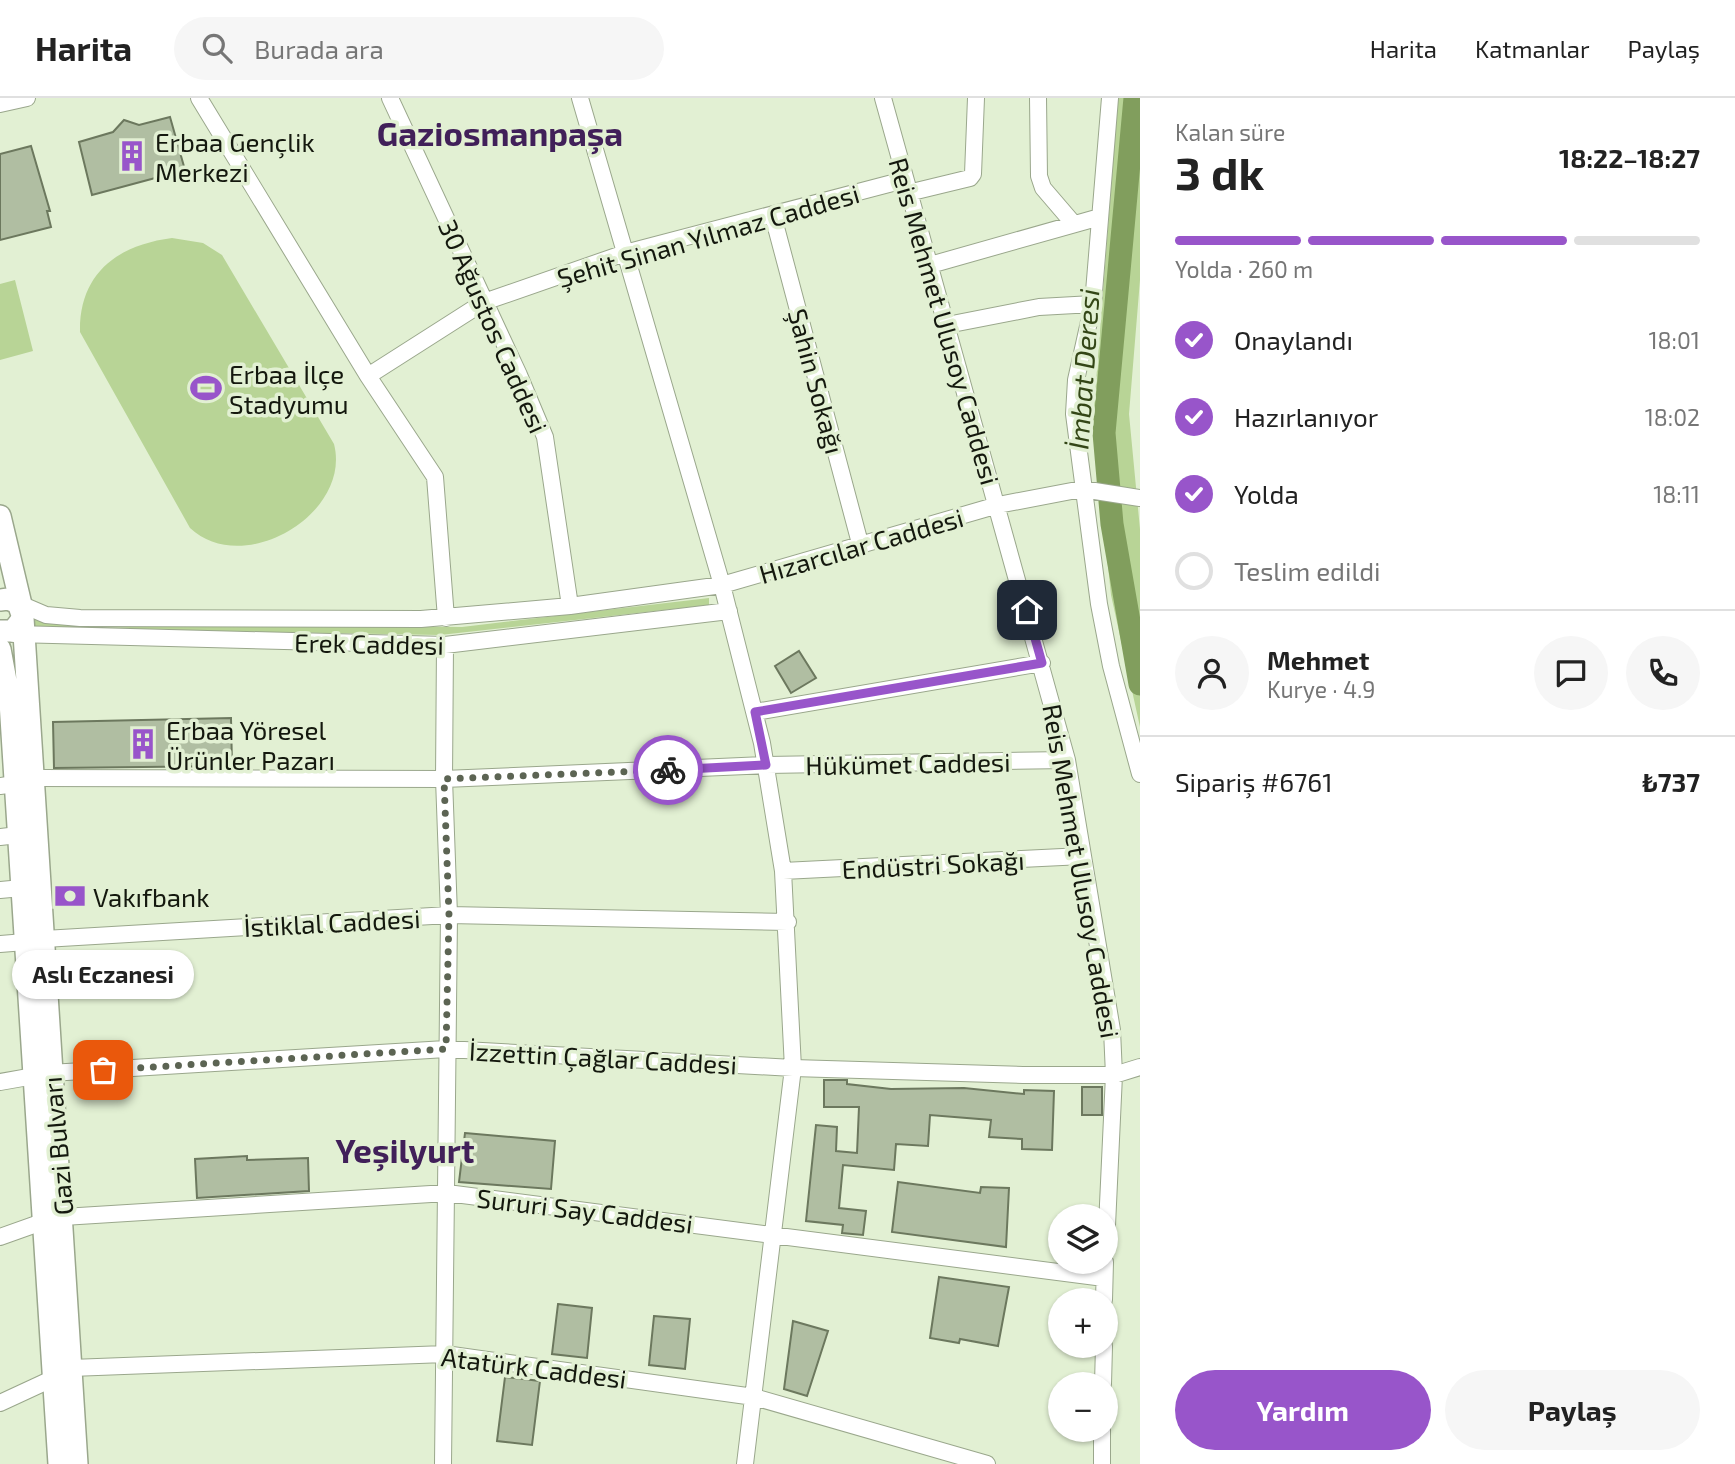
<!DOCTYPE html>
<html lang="tr">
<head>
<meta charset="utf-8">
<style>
  :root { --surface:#fff; --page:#f6f6f6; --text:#222; --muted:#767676; --line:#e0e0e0; --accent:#9855ca }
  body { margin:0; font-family:"Exo 2",sans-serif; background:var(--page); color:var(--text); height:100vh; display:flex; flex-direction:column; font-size:26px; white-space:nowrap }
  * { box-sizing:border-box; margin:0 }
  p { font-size:23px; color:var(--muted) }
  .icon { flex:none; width:38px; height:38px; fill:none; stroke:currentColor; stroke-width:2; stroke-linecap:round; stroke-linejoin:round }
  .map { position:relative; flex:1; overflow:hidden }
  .drawer { display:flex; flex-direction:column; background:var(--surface); width:595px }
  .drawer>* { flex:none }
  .buttons { position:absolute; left:1048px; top:1106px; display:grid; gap:14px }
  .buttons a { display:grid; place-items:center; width:70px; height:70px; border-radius:50%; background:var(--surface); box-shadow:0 2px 5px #0004; font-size:35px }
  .pin { position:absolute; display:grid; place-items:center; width:60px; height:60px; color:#fff; margin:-30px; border-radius:14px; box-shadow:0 4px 10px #0006 }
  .courier { position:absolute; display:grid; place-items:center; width:70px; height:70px; margin:-35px; border:5px solid #9855ca; border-radius:50%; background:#fff; color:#222; box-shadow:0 2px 9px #0007 }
  .bubble { position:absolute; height:49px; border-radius:24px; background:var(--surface); box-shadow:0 2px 5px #0004; font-size:23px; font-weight:700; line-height:49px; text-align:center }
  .overview em { font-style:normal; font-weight:700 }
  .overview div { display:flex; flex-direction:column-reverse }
  .overview { display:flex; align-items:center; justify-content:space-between; height:119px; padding:0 35px }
  h1 { font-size:46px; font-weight:700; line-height:52px }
  .bar { display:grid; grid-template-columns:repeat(4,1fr); gap:10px 7px; align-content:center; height:84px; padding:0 35px }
  .bar i { height:9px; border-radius:5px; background:var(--line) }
  .bar .current { background:var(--accent) }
  .bar p { grid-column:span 4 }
  .line { display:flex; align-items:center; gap:18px; padding:0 35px; border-top:2px solid var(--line) }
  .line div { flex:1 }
  .round { display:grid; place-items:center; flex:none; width:74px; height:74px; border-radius:37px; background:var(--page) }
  ol { padding:0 35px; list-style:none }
  li { display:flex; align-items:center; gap:21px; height:77px }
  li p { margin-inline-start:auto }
  li .icon { padding:7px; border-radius:50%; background:var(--accent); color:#fff; stroke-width:4 }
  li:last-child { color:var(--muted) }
  li i { width:38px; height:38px; border:4px solid var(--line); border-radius:50% }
  .button { display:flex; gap:14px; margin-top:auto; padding:14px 35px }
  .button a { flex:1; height:80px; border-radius:42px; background:var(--accent); color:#fff; font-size:28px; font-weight:700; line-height:80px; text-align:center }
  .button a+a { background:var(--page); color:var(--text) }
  header { display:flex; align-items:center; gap:42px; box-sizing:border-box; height:98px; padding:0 35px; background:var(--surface); border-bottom:2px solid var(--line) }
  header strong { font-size:33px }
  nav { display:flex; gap:38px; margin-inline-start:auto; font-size:24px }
  .search { width:490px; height:63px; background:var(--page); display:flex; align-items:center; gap:18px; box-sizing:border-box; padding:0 24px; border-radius:38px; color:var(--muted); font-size:26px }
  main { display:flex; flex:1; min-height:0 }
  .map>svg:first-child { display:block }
  .green { fill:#b8d496 }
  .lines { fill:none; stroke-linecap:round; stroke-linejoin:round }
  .river { stroke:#819e5d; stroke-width:23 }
  .building { fill:#b0bea2; stroke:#6c785e; stroke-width:2 }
  .minor-casing { stroke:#9aa78c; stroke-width:18 }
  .major-casing { stroke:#9aa78c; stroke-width:24 }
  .minor { stroke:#fff; stroke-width:16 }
  .major { stroke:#fff; stroke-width:21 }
  .done { stroke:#5c6453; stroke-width:7; stroke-dasharray:0 12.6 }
  .route { stroke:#9855ca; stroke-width:9 }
  .labels { text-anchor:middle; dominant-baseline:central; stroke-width:7; stroke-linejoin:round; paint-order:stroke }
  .poi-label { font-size:26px; fill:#14180e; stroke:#e2f0d3; text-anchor:start }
  .street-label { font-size:26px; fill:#14180e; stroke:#e2f0d3 }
  .water-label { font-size:28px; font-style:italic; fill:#334616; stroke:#e2f0d3 }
  .district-label { font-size:33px; font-weight:bold; fill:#412059; stroke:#e2f0d3 }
</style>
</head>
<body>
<header>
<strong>Harita</strong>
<div class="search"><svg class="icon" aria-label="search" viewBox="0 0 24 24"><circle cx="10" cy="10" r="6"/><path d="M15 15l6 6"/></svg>Burada ara</div>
<nav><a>Harita</a><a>Katmanlar</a><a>Paylaş</a></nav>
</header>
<main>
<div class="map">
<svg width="1140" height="1366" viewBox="0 0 1140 1366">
  <rect width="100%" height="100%" fill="#e2f0d3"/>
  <!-- green -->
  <path class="green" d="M1118,0H1140V182L1129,316L1140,431V629L1111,497L1093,323Z
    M172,140L203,145L222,157L334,346C352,416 243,480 190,430L80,234C79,175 118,147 172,140Z
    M15,182L33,253L0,262V186Z
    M709,500V507L440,537L34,530V520C71,532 116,531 155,527L462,529Z"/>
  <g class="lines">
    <!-- river -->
    <path class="river" d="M1135,0L1104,335L1112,426L1140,586"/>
  </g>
  <!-- building -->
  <path class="building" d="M170,19L185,72L92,97L79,44L113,34L124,22L139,27Z
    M31,48L50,113H47L51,129L0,142V56Z
    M799,553L816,580L791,595L775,568Z
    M231,620L232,668L54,670L53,624Z
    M824,982H847V986L891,991L964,990L1024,996V992L1054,993L1052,1052L1022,1051V1041L989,1039L991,1022L930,1017L928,1048L896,1046L894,1072L843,1067L839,1110L866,1113L863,1137L842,1135L843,1127L806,1123L816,1027L837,1029L836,1053L857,1055L859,1009H824Z
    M1082,989H1102V1017H1082Z
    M465,1035L555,1043L551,1091L459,1084Z
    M247,1058V1062L308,1060L309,1093L197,1100L195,1061Z
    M898,1084L980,1095L981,1089L1009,1090L1006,1149L892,1134Z
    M939,1179L1009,1189L998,1248L960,1241L959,1245L930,1240Z
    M558,1206L592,1210L587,1260L552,1256Z
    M654,1218L690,1221L685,1271L649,1267Z
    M793,1223L828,1233L807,1298L784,1291Z
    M505,1279L540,1283L532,1347L497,1343Z"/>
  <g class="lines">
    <defs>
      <path id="minor" d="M199,0L368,278L435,379L446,520
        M390,0L519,277L545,339L570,508
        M580,0L722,487L762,645L783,773L793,970L745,1366
        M883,0L1067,662L1112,932L1114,977L1106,1149
        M1038,0L1039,78L1043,90L1073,125
        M1110,0L1093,206L1076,282L1074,316L1099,506L1111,568L1140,676
        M0,6L27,0
        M908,95L970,80L973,76L976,0
        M773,118L861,449
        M930,167L1100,119
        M947,227L1039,209L1093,206
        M368,278L484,204L625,155L904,82
        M18,505L46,517L80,520L421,521L570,508L722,487L998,407L1082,391L1140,400
        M14,536L445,547L729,513
        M755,614L1042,565
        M35,680L444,681L767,667L1067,662
        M0,688L15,686
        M0,739L18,737
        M783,773L1083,758
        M0,792L22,790
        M44,841L449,817L788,824
        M0,846L25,844
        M50,975L446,951L793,970L1023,977H1114L1140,969
        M0,984L34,978
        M63,1119L447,1095L1104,1180
        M0,1139L45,1123
        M1104,1202L1105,1164
        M71,1270L445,1256L754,1299L987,1366
        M1103,1286L1104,1248
        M0,1305L54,1280
        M443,1366L449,817L444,681L445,547
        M1102,1366V1332"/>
      <path id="major" d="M0,418L23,515
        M0,502L8,501L18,505L23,520L13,533H0
        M23,520L77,1366
        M0,551L10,604L59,1366"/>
    </defs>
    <!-- minor casing -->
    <use href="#minor" class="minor-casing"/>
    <!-- major casing -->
    <use href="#major" class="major-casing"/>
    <!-- minor -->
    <use href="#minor" class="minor"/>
    <!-- major -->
    <use href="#major" class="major"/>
  </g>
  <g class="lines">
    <!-- done -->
    <path class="done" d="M103,972L446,951L449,817L444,681L668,672"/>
    <!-- route -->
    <path class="route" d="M668,672L766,667L755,614L1042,565L1027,512"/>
  </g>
  <!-- icons -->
  <defs>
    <symbol id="building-bare" viewBox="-9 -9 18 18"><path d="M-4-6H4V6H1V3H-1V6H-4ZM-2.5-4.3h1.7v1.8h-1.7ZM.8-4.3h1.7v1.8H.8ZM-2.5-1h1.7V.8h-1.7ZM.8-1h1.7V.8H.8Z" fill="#9855ca" stroke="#e2f0d3" stroke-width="2.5" paint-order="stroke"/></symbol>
    <symbol id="stadium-bare" viewBox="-9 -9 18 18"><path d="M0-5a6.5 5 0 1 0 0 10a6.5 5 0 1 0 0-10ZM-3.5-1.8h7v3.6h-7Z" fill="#9855ca" stroke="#e2f0d3" stroke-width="2.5" paint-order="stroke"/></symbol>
    <symbol id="bank-bare" viewBox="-9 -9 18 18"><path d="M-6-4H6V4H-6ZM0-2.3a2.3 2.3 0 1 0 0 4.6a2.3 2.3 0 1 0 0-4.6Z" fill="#9855ca" stroke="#e2f0d3" stroke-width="2.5" paint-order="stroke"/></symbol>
  </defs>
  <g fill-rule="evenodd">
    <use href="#building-bare" x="110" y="36" width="44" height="44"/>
    <use href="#stadium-bare" x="184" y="268" width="44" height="44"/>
    <use href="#building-bare" x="121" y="624" width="44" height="44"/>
    <use href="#bank-bare" x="48" y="776" width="44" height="44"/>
  </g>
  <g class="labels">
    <!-- poi labels -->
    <g class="poi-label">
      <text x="155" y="43">Erbaa Gençlik<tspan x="155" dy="30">Merkezi</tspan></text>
      <text x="229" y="275">Erbaa İlçe<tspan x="229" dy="30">Stadyumu</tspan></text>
      <text x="166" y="631">Erbaa Yöresel<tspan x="166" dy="30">Ürünler Pazarı</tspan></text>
      <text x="93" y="798">Vakıfbank</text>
    </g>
    <!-- street labels -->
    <g class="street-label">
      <text transform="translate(708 137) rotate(-16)">Şehit Sinan Yılmaz Caddesi</text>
      <text transform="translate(945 223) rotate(74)">Reis Mehmet Ulusoy Caddesi</text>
      <text transform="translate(494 228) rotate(66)">30 Ağustos Caddesi</text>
      <text transform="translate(817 283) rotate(75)">Şahin Sokağı</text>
      <text transform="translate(861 447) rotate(-16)">Hızarcılar Caddesi</text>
      <text transform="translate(369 545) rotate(1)">Erek Caddesi</text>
      <text transform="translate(908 665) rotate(-1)">Hükümet Caddesi</text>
      <text transform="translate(933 766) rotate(-3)">Endüstri Sokağı</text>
      <text transform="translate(1082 773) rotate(80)">Reis Mehmet Ulusoy Caddesi</text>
      <text transform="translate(332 824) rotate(-3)">İstiklal Caddesi</text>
      <text transform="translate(603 959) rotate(3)">İzzettin Çağlar Caddesi</text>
      <text transform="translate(57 1048) rotate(-95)">Gazi Bulvarı</text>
      <text transform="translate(585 1112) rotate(7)">Sururi Say Caddesi</text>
      <text transform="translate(534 1269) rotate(7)">Atatürk Caddesi</text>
    </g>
    <!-- water labels -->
    <g class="water-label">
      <text transform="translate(1083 271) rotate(-86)">İmbat Deresi</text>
    </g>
    <!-- district labels -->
    <g class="district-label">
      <text x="500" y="35">Gaziosmanpaşa</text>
      <text x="405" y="1052">Yeşilyurt</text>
    </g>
  </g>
</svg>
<div class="buttons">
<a><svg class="icon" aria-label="layers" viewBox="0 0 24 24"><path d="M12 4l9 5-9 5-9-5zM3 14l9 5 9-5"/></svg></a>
<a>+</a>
<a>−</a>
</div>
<div class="pin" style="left:103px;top:972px;background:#ea580c"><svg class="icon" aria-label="bag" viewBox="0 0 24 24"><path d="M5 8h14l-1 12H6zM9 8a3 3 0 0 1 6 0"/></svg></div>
<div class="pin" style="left:1027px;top:512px;background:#1f2937"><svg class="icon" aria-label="home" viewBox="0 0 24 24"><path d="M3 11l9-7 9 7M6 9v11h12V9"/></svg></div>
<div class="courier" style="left:668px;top:672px"><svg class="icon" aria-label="bike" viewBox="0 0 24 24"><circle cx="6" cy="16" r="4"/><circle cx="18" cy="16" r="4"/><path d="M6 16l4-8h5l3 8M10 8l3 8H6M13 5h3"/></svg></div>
<div class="bubble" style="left:12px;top:852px;width:182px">Aslı Eczanesi</div>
</div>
<section class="drawer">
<div class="overview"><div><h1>3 dk</h1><p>Kalan süre</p></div><em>18:22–18:27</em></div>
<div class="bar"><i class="current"></i><i class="current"></i><i class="current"></i><i></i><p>Yolda · 260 m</p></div>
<ol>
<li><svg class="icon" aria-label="check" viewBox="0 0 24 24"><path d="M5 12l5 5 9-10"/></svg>Onaylandı<p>18:01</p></li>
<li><svg class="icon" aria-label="check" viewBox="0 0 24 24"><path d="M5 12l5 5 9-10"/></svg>Hazırlanıyor<p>18:02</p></li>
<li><svg class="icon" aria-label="check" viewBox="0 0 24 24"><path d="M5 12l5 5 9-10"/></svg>Yolda<p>18:11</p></li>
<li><i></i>Teslim edildi</li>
</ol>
<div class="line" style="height:126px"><a class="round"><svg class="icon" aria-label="person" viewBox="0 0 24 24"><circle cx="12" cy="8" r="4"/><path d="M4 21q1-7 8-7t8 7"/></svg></a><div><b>Mehmet</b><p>Kurye · 4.9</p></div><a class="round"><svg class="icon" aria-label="chat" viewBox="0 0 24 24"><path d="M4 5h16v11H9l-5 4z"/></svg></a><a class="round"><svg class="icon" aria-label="phone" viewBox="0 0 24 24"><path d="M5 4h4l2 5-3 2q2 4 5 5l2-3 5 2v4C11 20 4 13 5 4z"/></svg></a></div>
<div class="line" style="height:91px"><div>Sipariş #6761</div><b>₺737</b></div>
<div class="button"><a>Yardım</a><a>Paylaş</a></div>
</section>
</main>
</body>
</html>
